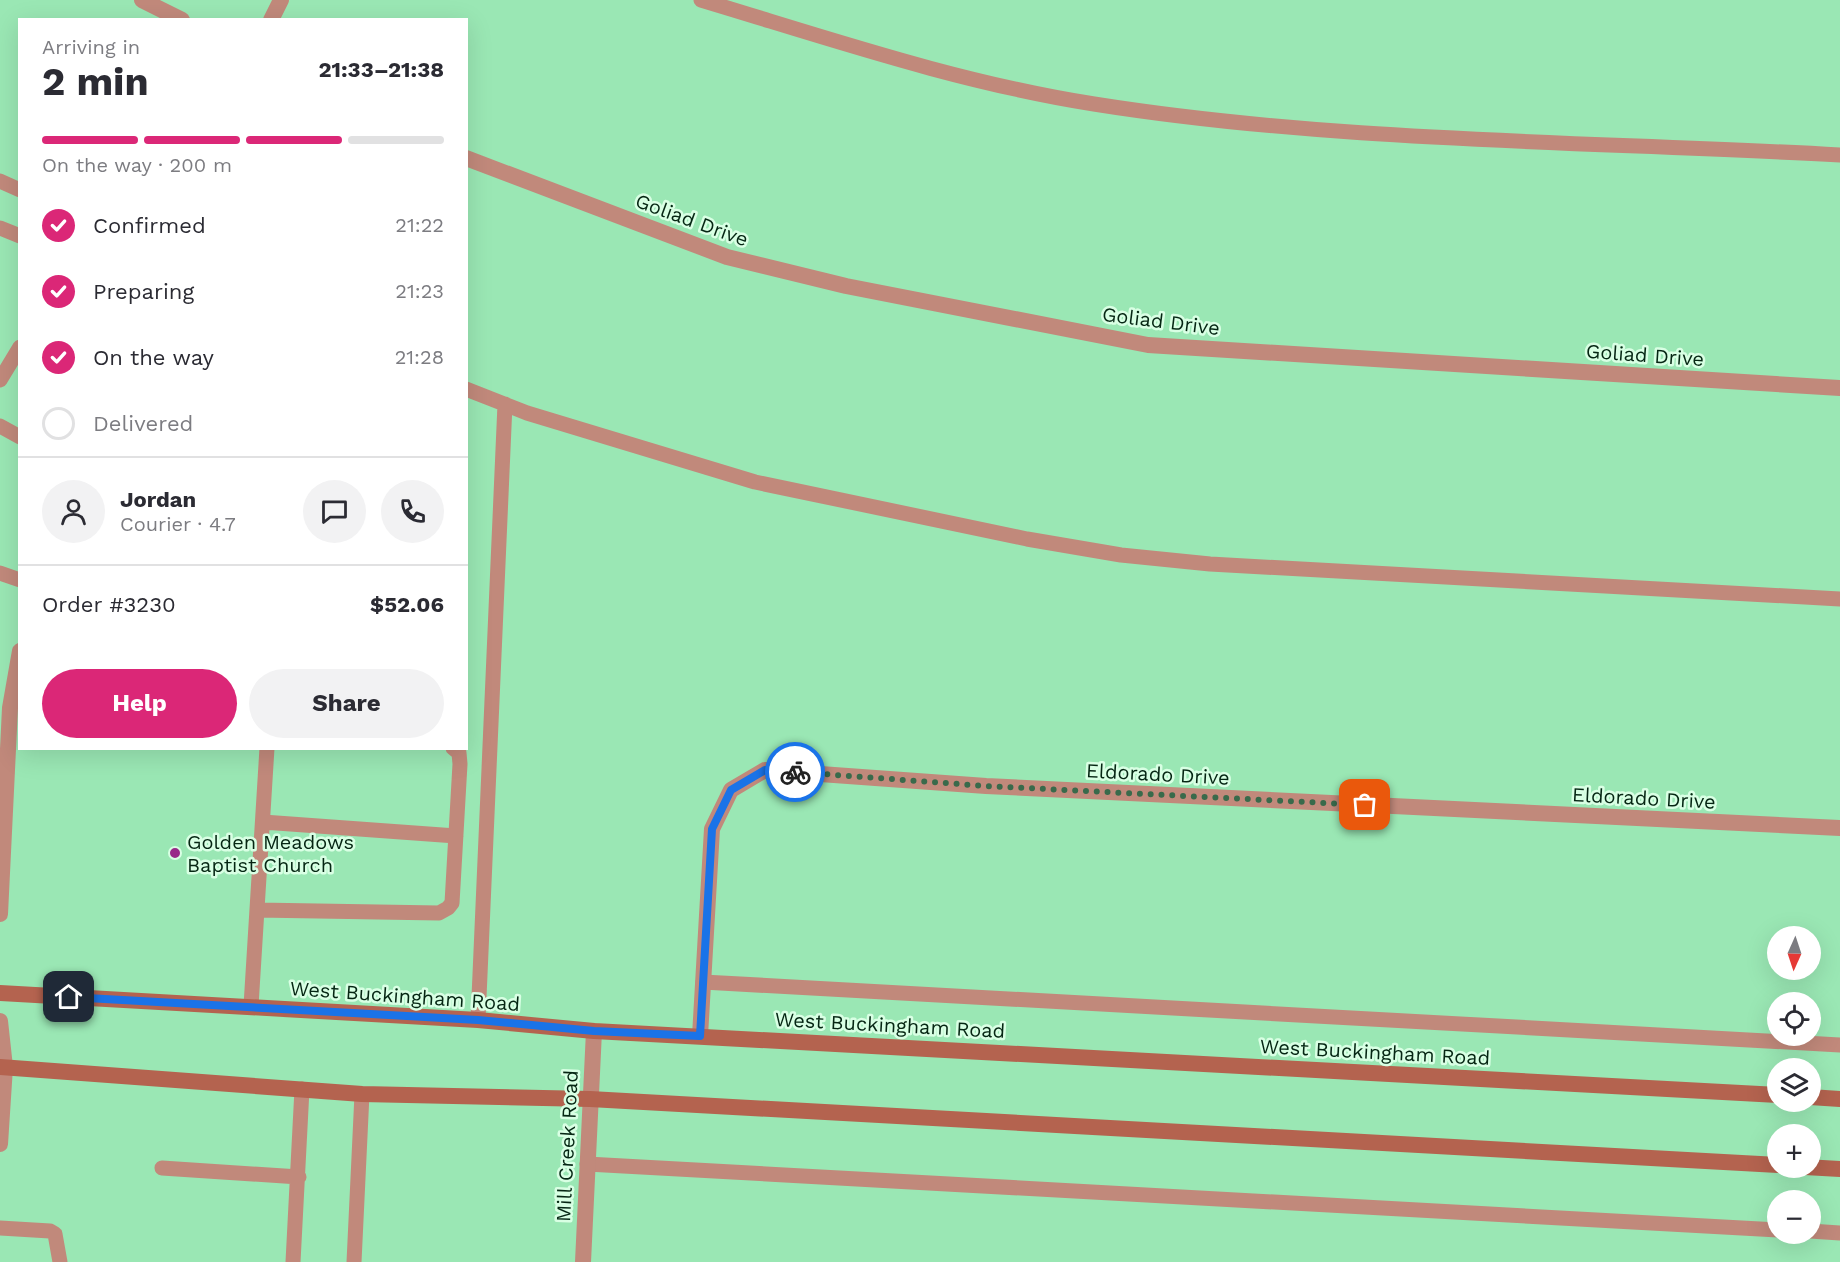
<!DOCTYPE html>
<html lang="en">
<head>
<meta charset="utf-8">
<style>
  :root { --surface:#fff; --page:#f2f2f3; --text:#2b2b33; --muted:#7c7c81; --line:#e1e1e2; --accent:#db2777 }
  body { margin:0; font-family:"Work Sans",sans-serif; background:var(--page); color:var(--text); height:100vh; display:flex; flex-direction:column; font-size:22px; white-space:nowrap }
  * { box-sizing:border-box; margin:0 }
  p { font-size:20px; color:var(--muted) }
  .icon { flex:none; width:33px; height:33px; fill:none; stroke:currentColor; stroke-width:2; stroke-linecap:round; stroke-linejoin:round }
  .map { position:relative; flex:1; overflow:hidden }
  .panel { position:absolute; left:18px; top:18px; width:450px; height:732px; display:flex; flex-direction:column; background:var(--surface); border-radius:0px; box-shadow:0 6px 24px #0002 }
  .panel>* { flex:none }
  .needle { width:39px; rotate:183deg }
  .fabs { position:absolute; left:1767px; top:926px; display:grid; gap:12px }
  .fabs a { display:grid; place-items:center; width:54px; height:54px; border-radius:50%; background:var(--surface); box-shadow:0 6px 24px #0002; font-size:30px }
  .pin { position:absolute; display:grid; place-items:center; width:51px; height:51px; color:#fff; margin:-26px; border-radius:12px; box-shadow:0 3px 9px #0006 }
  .courier { position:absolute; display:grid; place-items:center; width:60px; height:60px; margin:-30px; border:4px solid #1a73e8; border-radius:50%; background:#fff; color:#222; box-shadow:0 2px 8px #0007 }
  .overview em { font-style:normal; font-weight:700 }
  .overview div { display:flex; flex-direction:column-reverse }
  .overview { display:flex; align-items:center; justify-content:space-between; height:102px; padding:0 24px }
  h1 { font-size:39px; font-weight:700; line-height:45px }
  .bar { display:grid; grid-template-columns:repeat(4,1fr); gap:9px 6px; align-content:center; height:72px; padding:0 24px }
  .bar i { height:8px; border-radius:4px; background:var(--line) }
  .bar .active { background:var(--accent) }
  .bar p { grid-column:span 4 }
  .line { display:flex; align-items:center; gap:15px; padding:0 24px; border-top:2px solid var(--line) }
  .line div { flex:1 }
  .round { display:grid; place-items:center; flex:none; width:63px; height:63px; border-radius:32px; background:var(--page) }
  ol { padding:0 24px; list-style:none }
  li { display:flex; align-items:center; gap:18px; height:66px }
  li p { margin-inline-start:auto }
  li .icon { padding:6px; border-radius:50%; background:var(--accent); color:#fff; stroke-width:4 }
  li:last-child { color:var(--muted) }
  li i { width:33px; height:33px; border:3px solid var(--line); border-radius:50% }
  .button { display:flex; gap:12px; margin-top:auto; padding:12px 24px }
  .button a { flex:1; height:69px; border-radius:36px; background:var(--accent); color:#fff; font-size:24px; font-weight:700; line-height:69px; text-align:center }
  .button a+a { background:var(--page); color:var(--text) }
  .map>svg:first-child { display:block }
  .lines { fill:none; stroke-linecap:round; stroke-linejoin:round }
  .service { stroke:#c1897b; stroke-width:15 }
  .minor { stroke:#c1897b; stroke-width:16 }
  .tertiary { stroke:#c1897b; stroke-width:16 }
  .secondary { stroke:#b4634f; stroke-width:16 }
  .done { stroke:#396a4b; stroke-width:6; stroke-dasharray:0 10.8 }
  .route { stroke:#1a73e8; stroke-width:8 }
  .poi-dot { fill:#982988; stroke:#d9ffe4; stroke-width:2 }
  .labels { text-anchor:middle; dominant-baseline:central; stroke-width:5; stroke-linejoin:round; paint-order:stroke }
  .street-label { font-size:20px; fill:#052613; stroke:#d9ffe4 }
  .poi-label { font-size:20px; fill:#052613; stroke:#d9ffe4; text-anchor:start }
</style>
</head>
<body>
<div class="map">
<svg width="1840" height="1262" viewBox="0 0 1840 1262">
  <rect width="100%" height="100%" fill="#9ae7b4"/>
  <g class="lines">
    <!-- service -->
    <path class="service" d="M701,0C831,39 960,83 1094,104C1340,143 1591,141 1840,155
      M0,181L20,190
      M0,228L20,236
      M0,380L20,347
      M466,389L527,413L755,482L1027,539L1121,555L1210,564L1840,599
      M0,426L20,437
      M0,573L20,580
      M263,822L456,836
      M257,910L439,913L448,908L452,903L460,764L459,753L453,748
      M703,982L1840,1045
      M251,1006L267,748
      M478,1020L505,404
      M587,1164L1778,1230
      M162,1168L299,1177
      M0,1228L50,1231L55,1234L60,1262
      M1810,1231L1840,1233
      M293,1262L302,1089
      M354,1262L362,1094"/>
    <!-- minor -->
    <path class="minor" d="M142,0L182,20
      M466,158L727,257L846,286L1148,345L1840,388
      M700,1036L712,829L731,790L765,770L986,786L1840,828
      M583,1262L594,1031"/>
    <!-- tertiary -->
    <path class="tertiary" d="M271,20L281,0
      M0,914L10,708L20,651
      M0,1021L5,1067L0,1144"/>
    <!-- secondary -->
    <path class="secondary" d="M0,993L478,1020L594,1031L1778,1095
      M0,1067L362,1094L590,1099L1778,1165
      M1810,1097L1840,1099
      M1805,1167L1840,1169"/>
  </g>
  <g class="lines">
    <!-- done -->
    <path class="done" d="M795,772L986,786L1365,805"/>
    <!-- route -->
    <path class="route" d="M69,997L478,1020L594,1031L700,1036L712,829L731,790L765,770L795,772"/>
  </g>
  <!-- markers -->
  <circle class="poi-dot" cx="175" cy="853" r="6"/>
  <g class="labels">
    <!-- street labels -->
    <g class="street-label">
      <text transform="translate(692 220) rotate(20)">Goliad Drive</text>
      <text transform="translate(1161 321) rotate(7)">Goliad Drive</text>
      <text transform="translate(1645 355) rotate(4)">Goliad Drive</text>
      <text transform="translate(1158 774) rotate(3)">Eldorado Drive</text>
      <text transform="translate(1644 798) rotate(3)">Eldorado Drive</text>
      <text transform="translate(405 996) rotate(4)">West Buckingham Road</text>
      <text transform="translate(890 1025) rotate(3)">West Buckingham Road</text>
      <text transform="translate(1375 1052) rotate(3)">West Buckingham Road</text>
      <text transform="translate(567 1146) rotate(-87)">Mill Creek Road</text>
    </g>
    <!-- poi labels -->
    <g class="poi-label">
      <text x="187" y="842">Golden Meadows<tspan x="187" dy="23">Baptist Church</tspan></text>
    </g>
  </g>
</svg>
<div class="fabs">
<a><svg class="needle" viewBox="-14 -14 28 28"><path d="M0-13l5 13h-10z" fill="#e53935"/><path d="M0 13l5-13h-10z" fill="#7c7c81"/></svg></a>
<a><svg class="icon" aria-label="locate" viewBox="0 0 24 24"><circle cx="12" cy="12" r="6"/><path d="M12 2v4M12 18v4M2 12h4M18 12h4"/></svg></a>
<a><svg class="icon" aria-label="layers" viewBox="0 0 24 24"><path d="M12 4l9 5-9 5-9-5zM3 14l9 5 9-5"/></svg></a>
<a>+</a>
<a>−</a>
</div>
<div class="pin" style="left:1365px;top:805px;background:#ea580c"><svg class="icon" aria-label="bag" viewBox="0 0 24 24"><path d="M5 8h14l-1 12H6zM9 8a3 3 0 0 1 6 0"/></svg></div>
<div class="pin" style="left:69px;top:997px;background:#1f2937"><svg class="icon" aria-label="home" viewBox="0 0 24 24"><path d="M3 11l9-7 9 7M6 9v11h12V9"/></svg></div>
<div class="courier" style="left:795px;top:772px"><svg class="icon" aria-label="bike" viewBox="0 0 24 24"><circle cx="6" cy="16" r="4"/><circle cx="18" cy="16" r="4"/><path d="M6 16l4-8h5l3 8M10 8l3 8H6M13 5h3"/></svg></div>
<section class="panel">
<div class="overview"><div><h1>2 min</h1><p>Arriving in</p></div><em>21:33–21:38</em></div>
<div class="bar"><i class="active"></i><i class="active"></i><i class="active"></i><i></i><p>On the way · 200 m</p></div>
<ol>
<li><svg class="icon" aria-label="check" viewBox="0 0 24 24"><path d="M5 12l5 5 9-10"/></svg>Confirmed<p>21:22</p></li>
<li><svg class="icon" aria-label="check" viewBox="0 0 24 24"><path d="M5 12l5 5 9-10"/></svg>Preparing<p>21:23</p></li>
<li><svg class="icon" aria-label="check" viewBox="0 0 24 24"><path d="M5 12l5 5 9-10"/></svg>On the way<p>21:28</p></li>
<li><i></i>Delivered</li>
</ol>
<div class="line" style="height:108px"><a class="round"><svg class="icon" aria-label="person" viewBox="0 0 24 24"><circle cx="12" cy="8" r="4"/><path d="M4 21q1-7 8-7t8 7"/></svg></a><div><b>Jordan</b><p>Courier · 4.7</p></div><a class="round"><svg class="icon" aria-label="chat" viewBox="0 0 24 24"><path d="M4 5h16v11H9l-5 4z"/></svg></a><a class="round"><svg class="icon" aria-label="phone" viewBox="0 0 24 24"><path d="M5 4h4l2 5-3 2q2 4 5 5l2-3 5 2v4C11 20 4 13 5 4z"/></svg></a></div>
<div class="line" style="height:78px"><div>Order #3230</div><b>$52.06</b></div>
<div class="button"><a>Help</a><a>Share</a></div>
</section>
</div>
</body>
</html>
